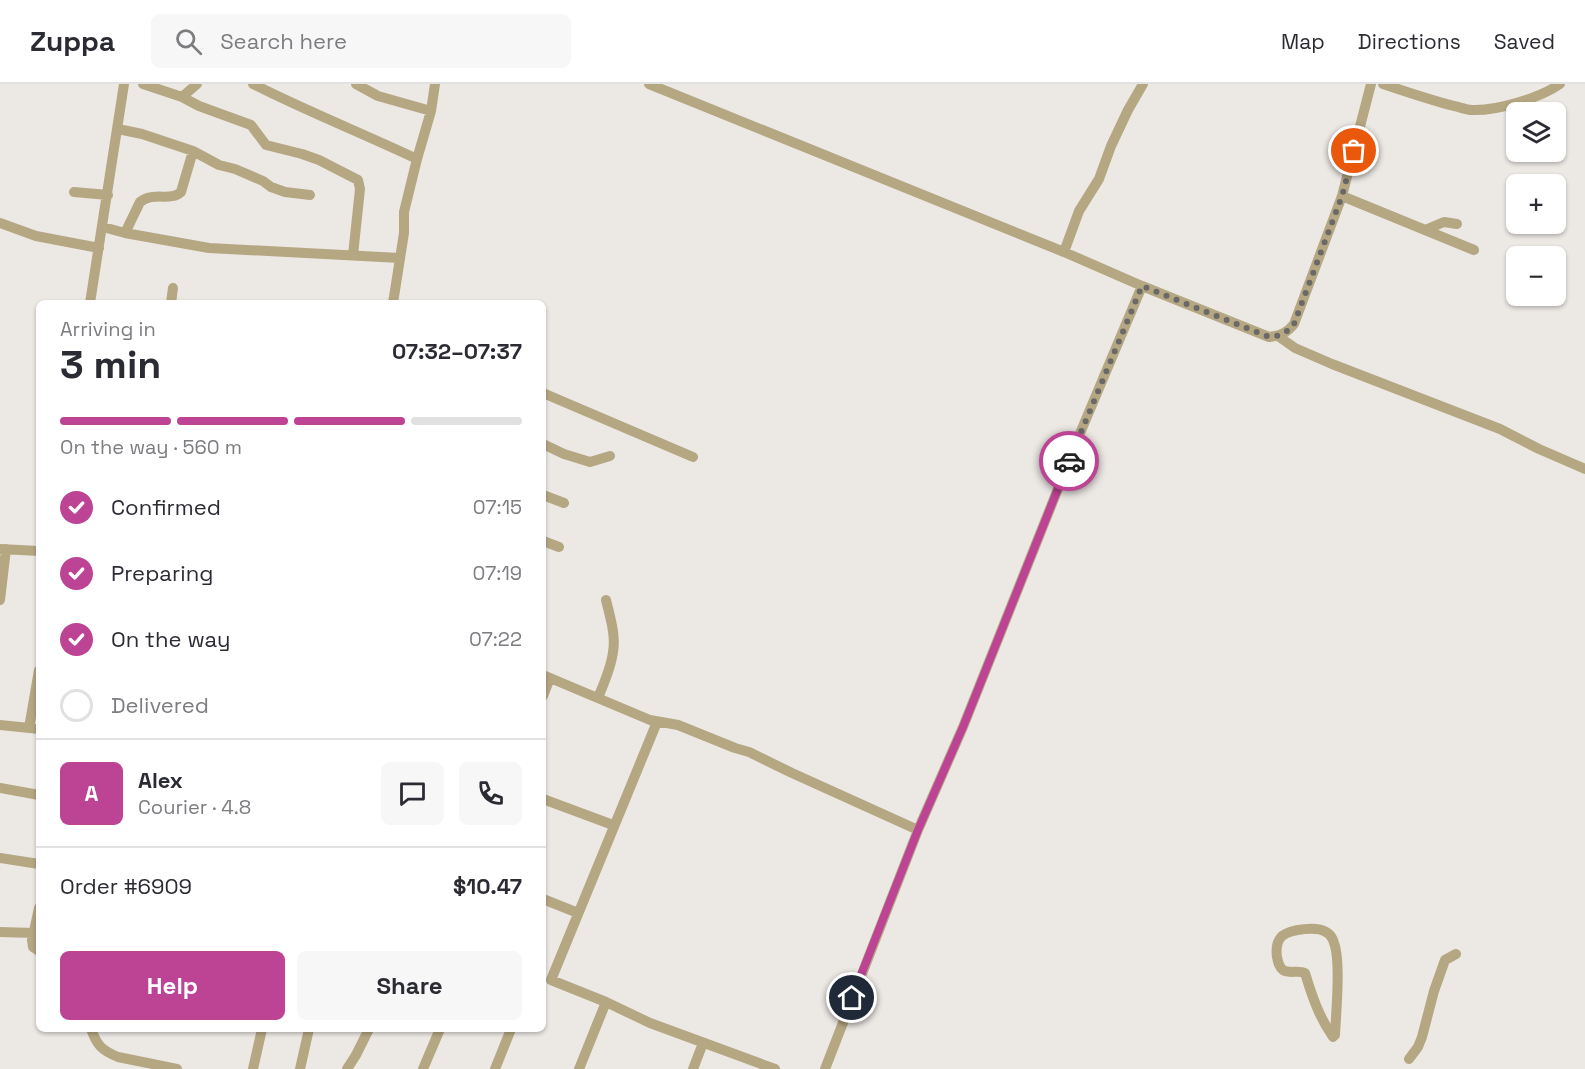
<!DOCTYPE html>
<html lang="en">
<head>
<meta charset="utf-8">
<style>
  :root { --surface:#fff; --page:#f7f7f7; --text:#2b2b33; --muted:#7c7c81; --line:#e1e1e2; --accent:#bd4395 }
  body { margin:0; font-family:"Space Grotesk",sans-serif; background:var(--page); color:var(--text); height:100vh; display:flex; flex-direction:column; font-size:22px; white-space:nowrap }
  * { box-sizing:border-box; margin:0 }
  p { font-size:20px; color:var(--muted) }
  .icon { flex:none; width:33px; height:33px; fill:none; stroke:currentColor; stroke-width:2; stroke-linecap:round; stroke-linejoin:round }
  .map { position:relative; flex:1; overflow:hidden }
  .side { position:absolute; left:36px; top:216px; width:510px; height:732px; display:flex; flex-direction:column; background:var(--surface); border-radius:9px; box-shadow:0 2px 4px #0004 }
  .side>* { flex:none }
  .controls { position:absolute; left:1506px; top:18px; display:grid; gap:12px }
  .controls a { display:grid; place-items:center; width:60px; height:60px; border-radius:9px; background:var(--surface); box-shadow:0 2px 4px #0004; font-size:30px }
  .pin { position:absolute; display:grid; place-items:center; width:51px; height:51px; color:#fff; margin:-26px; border:3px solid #fff; border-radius:50%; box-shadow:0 2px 6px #0007 }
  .courier { position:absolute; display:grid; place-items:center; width:60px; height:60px; margin:-30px; border:4px solid #bd4395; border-radius:50%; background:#fff; color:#222; box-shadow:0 2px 8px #0007 }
  .overview em { font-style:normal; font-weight:600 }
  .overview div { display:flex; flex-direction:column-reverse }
  .overview { display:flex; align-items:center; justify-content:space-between; height:102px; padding:0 24px }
  h1 { font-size:39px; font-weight:600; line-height:45px }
  .bar { display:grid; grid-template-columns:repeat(4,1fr); gap:9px 6px; align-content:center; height:72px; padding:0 24px }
  .bar i { height:8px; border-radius:4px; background:var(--line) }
  .bar .current { background:var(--accent) }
  .bar p { grid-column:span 4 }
  .line { display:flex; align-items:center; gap:15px; padding:0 24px; border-top:2px solid var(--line) }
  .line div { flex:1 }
  .round { display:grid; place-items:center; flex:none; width:63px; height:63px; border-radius:9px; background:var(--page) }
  ol { padding:0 24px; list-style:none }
  li { display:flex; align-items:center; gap:18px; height:66px }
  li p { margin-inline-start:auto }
  li .icon { padding:6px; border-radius:50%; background:var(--accent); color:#fff; stroke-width:4 }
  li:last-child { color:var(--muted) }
  li i { width:33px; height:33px; border:3px solid var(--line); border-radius:50% }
  .action { display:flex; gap:12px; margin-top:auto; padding:12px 24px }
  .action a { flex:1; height:69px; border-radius:9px; background:var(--accent); color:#fff; font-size:24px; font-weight:600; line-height:69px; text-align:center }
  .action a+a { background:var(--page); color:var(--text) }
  header { display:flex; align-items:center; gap:36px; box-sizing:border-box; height:84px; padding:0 30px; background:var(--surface); border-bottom:2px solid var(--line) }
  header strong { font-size:28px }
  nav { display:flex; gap:33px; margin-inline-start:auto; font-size:21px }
  .search { width:420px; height:54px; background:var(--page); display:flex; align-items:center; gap:15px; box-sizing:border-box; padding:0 21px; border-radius:9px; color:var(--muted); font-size:22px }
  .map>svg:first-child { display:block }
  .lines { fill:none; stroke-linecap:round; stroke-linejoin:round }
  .minor { stroke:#b6a783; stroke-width:10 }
  .done { stroke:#6b6967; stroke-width:6; stroke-dasharray:0 10.8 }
  .route { stroke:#bd4395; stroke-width:8 }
</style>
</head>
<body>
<header>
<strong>Zuppa</strong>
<div class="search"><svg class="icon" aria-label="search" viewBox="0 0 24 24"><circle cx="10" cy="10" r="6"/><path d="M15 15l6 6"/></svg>Search here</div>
<nav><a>Map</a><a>Directions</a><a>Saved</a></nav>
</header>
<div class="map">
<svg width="1585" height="985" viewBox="0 0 1585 985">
  <rect width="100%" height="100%" fill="#ece8e4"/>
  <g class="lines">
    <!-- minor -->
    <path class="minor" d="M143,0L182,13L197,0
      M253,0C306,27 362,49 417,75
      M356,0L378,12L431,27
      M649,0L1064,168L1142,202
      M1383,0C1407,8 1430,16 1454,22C1460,23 1466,26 1472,26C1497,27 1540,14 1560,0
      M182,13L199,22L251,41L266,61L302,70L319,76L358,96L360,105L353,171
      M118,45L142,50L193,67L219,81L235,85L263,97L271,103L285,108L310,111
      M74,108L108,111
      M1342,112L1474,166
      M0,139L36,152L99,164
      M103,143L125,149L209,164L400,174
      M1425,146L1444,138L1457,140
      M125,149L140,118C154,107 170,118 181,108L193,67
      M1064,168L1079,127L1099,95L1111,62L1128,26L1143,0
      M90,219L124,0
      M171,219L173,204
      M393,219L404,149V128L417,75L431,27L435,0
      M1278,252L1295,264L1332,280L1500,345L1539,365L1585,385
      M543,309L693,373
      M543,360L564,370L590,378L610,372
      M543,411L564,419
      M543,457L559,463
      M0,465L39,467
      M0,516L6,465
      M543,591L650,636L678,641L735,664L749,668L792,689L918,746
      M543,612L550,594
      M598,614C604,599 611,584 613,568C616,551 610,533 606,516
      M657,638L551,896L606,918L650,939L775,985
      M0,641L39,645
      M29,644L39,586
      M0,704L39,711
      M543,715L613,741
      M0,774L39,780
      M543,815L578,829
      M39,824L32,856L33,863L39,867
      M0,848L34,849
      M91,945C97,961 101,966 118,973L177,985
      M1333,953C1319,933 1312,912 1305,889C1298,886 1289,890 1283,886C1279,883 1278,878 1277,873C1276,866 1276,858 1282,852C1291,845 1317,842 1326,848C1330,850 1333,855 1334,859C1341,877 1336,929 1335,951
      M1409,975L1418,963L1422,953L1434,907L1445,876L1456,870
      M253,985L262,945
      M300,985L309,945
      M347,985L356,971L369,945
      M423,985L440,945
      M495,985L511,945
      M579,985L606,918
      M693,985L703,959
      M825,985L918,746L963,643L1081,347L1142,202L1269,253C1280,252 1287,249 1294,240L1342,112L1371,0"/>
  </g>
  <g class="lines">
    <!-- done -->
    <path class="done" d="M1069,377L1142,202L1269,253C1280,252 1287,249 1294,240L1342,112L1354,67"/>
    <!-- route -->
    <path class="route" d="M852,914L918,746L963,643L1069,377"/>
  </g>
</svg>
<div class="controls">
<a><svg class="icon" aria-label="layers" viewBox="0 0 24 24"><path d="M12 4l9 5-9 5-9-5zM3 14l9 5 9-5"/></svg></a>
<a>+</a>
<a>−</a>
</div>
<div class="pin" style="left:1354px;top:67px;background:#ea580c"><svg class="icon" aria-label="bag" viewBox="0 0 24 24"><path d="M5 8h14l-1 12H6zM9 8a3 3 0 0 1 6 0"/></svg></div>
<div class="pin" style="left:852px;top:914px;background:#1f2937"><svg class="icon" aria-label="home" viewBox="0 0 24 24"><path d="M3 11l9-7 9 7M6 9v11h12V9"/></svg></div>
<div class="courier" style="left:1069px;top:377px"><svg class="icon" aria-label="car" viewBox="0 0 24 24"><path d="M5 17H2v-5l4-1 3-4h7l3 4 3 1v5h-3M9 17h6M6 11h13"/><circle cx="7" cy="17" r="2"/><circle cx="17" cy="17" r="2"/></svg></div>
<section class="side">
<div class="overview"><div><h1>3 min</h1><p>Arriving in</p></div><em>07:32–07:37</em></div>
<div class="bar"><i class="current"></i><i class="current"></i><i class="current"></i><i></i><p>On the way · 560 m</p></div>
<ol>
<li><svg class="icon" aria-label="check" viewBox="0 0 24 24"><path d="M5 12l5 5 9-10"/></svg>Confirmed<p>07:15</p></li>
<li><svg class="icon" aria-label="check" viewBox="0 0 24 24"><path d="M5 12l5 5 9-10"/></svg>Preparing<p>07:19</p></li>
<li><svg class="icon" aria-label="check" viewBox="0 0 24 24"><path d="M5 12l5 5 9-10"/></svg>On the way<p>07:22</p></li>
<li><i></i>Delivered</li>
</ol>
<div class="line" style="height:108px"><b class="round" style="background:var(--accent);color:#fff">A</b><div><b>Alex</b><p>Courier · 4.8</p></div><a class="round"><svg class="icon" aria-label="chat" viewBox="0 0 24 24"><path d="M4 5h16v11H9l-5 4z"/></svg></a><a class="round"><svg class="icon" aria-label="phone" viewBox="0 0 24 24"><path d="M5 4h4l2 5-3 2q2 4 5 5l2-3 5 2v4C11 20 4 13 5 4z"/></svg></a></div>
<div class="line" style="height:78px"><div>Order #6909</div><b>$10.47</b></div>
<div class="action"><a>Help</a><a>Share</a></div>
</section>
</div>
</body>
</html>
